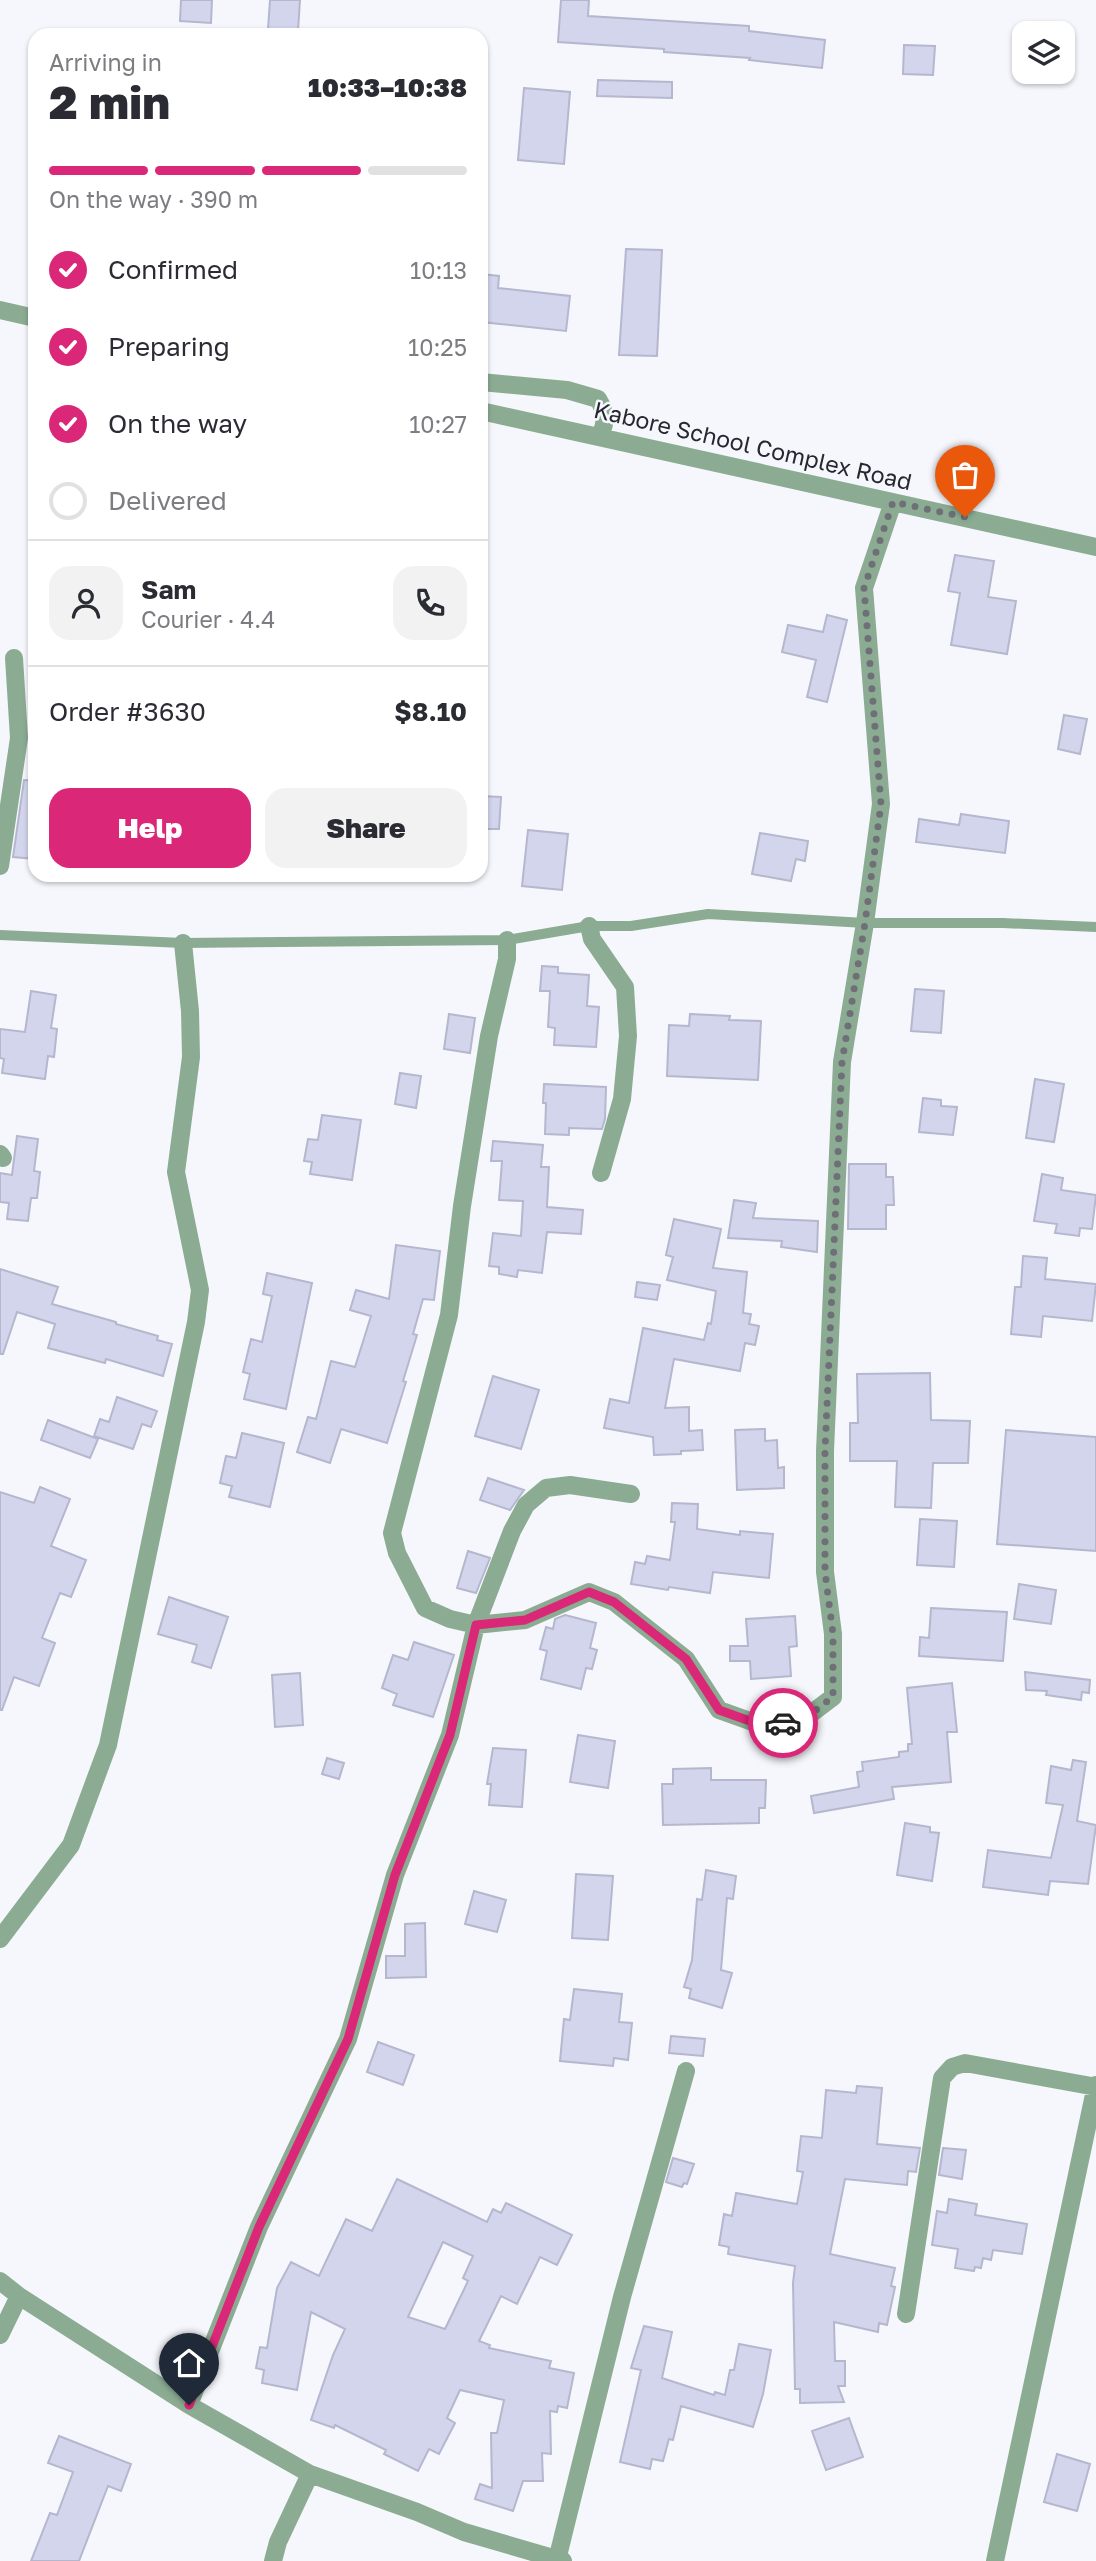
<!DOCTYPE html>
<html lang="en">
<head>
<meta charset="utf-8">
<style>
  :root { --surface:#fff; --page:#f2f2f3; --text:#2b2b33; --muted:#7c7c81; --line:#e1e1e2; --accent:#db2777 }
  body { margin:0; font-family:"Golos Text",sans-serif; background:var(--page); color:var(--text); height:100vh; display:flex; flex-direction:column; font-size:26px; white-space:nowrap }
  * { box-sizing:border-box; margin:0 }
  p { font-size:23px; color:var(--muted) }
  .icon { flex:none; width:38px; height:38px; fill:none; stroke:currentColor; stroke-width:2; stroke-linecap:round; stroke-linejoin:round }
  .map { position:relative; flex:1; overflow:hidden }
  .panel { position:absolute; left:28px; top:28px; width:460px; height:854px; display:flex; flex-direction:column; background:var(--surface); border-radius:21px; box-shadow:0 2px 5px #0004 }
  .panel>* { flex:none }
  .tools { position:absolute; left:1012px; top:21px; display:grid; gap:14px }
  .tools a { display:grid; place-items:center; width:63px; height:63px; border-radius:14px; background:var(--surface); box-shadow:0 2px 5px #0004; font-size:35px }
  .pin { position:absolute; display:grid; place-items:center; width:60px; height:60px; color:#fff; margin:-72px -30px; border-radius:50% 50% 50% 0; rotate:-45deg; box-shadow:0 0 7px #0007 }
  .pin .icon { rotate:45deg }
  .courier { position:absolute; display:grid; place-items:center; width:70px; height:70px; margin:-35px; border:5px solid #db2777; border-radius:50%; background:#fff; color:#222; box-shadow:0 2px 9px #0007 }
  .headline em { font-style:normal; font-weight:800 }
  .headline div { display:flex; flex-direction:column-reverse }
  .headline { display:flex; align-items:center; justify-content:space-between; height:119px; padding:0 21px }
  h1 { font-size:46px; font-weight:800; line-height:52px }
  .bar { display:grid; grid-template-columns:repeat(4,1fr); gap:10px 7px; align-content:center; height:84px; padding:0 21px }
  .bar i { height:9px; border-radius:5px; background:var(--line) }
  .bar .current { background:var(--accent) }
  .bar p { grid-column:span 4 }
  .line { display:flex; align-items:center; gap:18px; padding:0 21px; border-top:2px solid var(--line) }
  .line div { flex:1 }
  .round { display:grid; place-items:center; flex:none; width:74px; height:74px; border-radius:21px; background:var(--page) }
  ol { padding:0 21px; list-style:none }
  li { display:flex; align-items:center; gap:21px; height:77px }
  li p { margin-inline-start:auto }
  li .icon { padding:7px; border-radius:50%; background:var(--accent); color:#fff; stroke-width:4 }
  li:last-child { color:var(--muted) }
  li i { width:38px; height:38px; border:4px solid var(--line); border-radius:50% }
  .cta { display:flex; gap:14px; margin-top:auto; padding:14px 21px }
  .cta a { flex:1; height:80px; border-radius:21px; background:var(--accent); color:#fff; font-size:28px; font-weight:800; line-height:80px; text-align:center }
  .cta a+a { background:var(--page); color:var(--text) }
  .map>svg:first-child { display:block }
  .building { fill:#d3d5ed; stroke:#b4b7ce; stroke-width:2; fill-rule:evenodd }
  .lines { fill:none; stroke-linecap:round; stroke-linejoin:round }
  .lane { stroke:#8bac92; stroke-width:10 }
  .street { stroke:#8bac92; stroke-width:18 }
  .done { stroke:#6f7077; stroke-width:7; stroke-dasharray:0 12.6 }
  .route { stroke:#db2777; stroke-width:9 }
  .labels { text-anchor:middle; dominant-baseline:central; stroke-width:5; stroke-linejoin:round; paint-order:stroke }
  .street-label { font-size:23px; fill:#262730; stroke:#f6f7fc }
</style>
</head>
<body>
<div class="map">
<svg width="1096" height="2561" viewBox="0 0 1096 2561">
  <rect width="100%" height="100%" fill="#f6f7fc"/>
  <!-- building -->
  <path class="building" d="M181,0H212L211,23L180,21Z
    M270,0H300L298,31L268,29Z
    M561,0H589L588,16L749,26V31L825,40L822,68L749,60L750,58L664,52V49L558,42Z
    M904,45L935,46L933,75L903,74Z
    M598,80L672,82V98L597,96Z
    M524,88L570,92L564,164L518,160Z
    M626,249L662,250L657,356L619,355Z
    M481,274L499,276L498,288L570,296L566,331L481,322Z
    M955,555L994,561L988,597L1016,601L1007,654L951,645L960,593L948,591Z
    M827,615L847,620L827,702L807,697L816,660L782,652L788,625L823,632Z
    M1064,715L1087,719L1080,754L1058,749Z
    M24,780L35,781V859L13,857Z
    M481,796L501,797L499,829H481Z
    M961,814L1009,821L1005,853L916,842L919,819L959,825Z
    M528,830L568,834L562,890L522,886Z
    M760,833L808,841L805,861L796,859L791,881L752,874Z
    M542,966L558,967V973L589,975L587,1006L599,1007L596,1047L554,1045L555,1028L548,1027L550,991H540Z
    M915,989L944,991L941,1033L911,1031Z
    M31,991L56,995L51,1028L57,1029L54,1057L48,1056L45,1079L2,1073L4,1059L0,1058V1029L25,1032Z
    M449,1014L475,1018L470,1053L444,1049Z
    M690,1014L730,1016L729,1020L761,1021L758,1080L667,1076L669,1025L689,1026Z
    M400,1073L421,1076L416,1108L395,1104Z
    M1035,1079L1064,1084L1054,1142L1026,1138Z
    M544,1084L606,1087L605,1119L602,1129L569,1128V1135L545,1134L546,1103H543Z
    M923,1098L941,1100V1106L957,1107L953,1135L919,1132Z
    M322,1115L361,1120L352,1180L310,1174L312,1162L304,1161L308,1139L318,1140Z
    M17,1136L38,1139L34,1171L40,1172L37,1198H31L28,1221L7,1219L9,1203L0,1202V1173L12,1175Z
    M493,1141L543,1145L541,1167H549L547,1207L583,1210L581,1234L547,1232L542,1273L518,1270L517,1277L499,1274V1267L489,1266L493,1233L521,1236L523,1201L499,1200L502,1161H491Z
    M849,1164H886V1177H893L894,1205H886V1229H848Z
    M1042,1174L1063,1178L1061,1190L1096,1195L1092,1229L1080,1228L1079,1236L1055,1233L1057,1224L1034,1221Z
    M734,1200L756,1203L753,1218L818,1221L817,1252L781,1247L782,1241L728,1238Z
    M674,1219L721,1229L713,1268L747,1272L743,1313L751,1314L749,1324L759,1326L755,1345L745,1343L740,1371L674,1359L665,1408L689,1407V1431L702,1430L703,1450L681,1451V1454L654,1455L653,1437L604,1428L610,1399L629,1403L643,1328L704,1340L708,1323L711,1324L716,1291L667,1280L673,1257L666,1255Z
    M396,1245L440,1251L434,1300L423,1299L413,1334L417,1335L403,1381L406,1382L387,1443L341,1429L330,1463L297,1452L308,1417L316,1419L331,1361L355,1367L371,1316L350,1310L356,1290L389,1299Z
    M1023,1256L1047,1258L1045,1279L1096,1284L1092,1321L1043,1316L1041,1337L1011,1334L1015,1287H1021Z
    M0,1269L58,1287L52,1304L116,1322V1324L158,1336L157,1340L172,1344L163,1376L106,1359L105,1363L48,1348L55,1324L17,1312L3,1354H0Z
    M267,1273L312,1283L286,1409L244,1399L250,1374L243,1372L251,1339L262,1342L272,1296L263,1294Z
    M637,1282L660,1285L657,1300L635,1297Z
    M930,1373L931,1420L970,1421L968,1463H933L931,1508L895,1507L897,1461H850V1423H858L857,1374Z
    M493,1376L539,1390L521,1449L475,1436Z
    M117,1397L157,1411L151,1427L142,1424L133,1449L94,1436L100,1419L109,1422Z
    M48,1420L98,1439L90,1458L41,1440Z
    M765,1429V1441L777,1440L778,1468L784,1467V1488L737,1490L735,1430Z
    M1006,1430L1096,1437V1551L997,1544Z
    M242,1433L284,1443L270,1507L229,1497L232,1486L220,1483L226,1456L236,1458Z
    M488,1478L524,1490L510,1510L480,1500Z
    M40,1487L70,1499L51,1546L86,1560L71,1597L60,1593L42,1638L55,1643L39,1686L14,1677L2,1710H0V1492L34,1503Z
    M672,1503L698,1504L697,1529L740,1535V1531L773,1534L769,1578L713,1572L710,1593L669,1587L668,1590L631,1584L635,1562L645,1564L647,1556L670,1560L675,1522H671Z
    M920,1519L957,1521L954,1567L917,1565Z
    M468,1551L490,1558L476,1593L457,1588Z
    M1019,1584L1056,1590L1051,1624L1014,1619Z
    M169,1597L228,1617L211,1668L192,1662L197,1645L158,1634Z
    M931,1608L1007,1612L1003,1661L919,1656L920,1637L929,1638Z
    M565,1615L596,1623L590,1648L597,1650L592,1669L586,1668L581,1689L541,1679L547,1651L540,1649L546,1627L553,1629L555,1619Z
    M795,1616L797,1646L789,1647L791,1676L751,1679L750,1661H730V1646H748L746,1619Z
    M414,1642L454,1655L433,1717L393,1705L397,1694L382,1688L393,1655L408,1660Z
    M1025,1672L1090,1680L1089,1693L1082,1692L1081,1700L1046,1695L1047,1691L1026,1690Z
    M300,1673L303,1725L275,1727L272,1675Z
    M952,1683L957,1732H947L951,1782L892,1787L894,1799L814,1813L811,1796L859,1787L857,1772L863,1771L862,1762L899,1757V1752L908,1751V1744H912L907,1688Z
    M578,1735L615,1741L608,1788L570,1782Z
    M493,1748L526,1750L522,1807L489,1805L491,1784H487Z
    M327,1758L344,1763L339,1779L322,1774Z
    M1073,1760L1086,1762L1077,1821L1096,1825L1088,1884L1050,1881L1048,1895L983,1887L988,1850L1051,1858L1063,1805L1046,1803L1051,1766L1071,1770Z
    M711,1768V1780H766L765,1808H759V1823L663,1825L662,1784H673V1769Z
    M905,1823L930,1827V1832L939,1833L932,1881L897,1875Z
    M706,1870L736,1876L733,1899L727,1898L721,1970L732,1973L722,2008L689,1998L691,1989L684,1987L692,1960L697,1899L702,1900Z
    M576,1874L613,1876L608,1940L572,1938Z
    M474,1891L506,1900L497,1932L465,1924Z
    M425,1923L426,1977L386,1978V1956H405V1924Z
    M574,1989L622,1994L619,2022L632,2023L628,2060L614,2058L613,2066L560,2061L564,2019L570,2020Z
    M671,2036L705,2039L703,2056L669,2053Z
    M378,2042L414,2055L403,2085L367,2072Z
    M857,2086L882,2088L877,2144L920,2148L916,2172L908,2171L907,2185L845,2179L830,2254L895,2268L891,2286L895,2287L887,2325L879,2323L878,2332L834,2322L835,2361H845V2386H838L844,2402L800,2403V2389H795L793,2283L795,2266L728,2254L729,2247L719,2245L724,2214L732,2216L736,2193L797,2204L803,2172L797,2171L801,2136L822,2138L826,2090L856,2093Z
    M943,2148L966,2150L962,2179L939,2175Z
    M673,2158L694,2164L687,2184L684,2183L682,2187L666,2182Z
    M397,2179L487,2222L493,2209L501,2213L506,2203L572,2235L557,2265L540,2257L517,2304L501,2296L479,2341L490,2345L489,2348L551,2361L549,2368L574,2373L567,2408L558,2406L557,2412L550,2411L551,2454L542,2453L543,2481H523L513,2511L475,2499L480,2484L492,2488L491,2433H497L504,2400L460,2390L447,2418L455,2423L439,2454L429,2449L418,2471L384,2454L386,2450L335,2425L334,2428L311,2420L333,2355L345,2329L311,2312L297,2390L262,2383L264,2370L256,2368L260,2347L267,2348L277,2288L291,2262L319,2276L346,2219L372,2231ZM443,2242L473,2256L463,2278L468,2281L445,2329L408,2317Z
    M949,2199L977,2204L975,2215L1027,2224L1022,2254L993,2250L991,2260L983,2258L981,2268L975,2267L974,2271L955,2268L958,2249L932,2245L937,2211L947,2213Z
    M644,2326L672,2332L662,2378L714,2395L715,2392L725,2395L730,2370H734L739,2344L771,2350L763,2394L753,2427L681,2406L673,2440L669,2439L663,2461L652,2459L650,2469L620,2462L641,2370L631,2368Z
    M849,2418L863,2457L826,2470L812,2431Z
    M59,2436L131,2464L121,2491L108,2486L79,2561H31L50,2513L57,2515L73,2472L48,2463Z
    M1057,2454L1090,2464L1077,2511L1044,2502Z"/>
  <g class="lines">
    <!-- lane -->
    <path class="lane" d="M0,935L183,943L507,940L589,926H631L708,914L865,923H1003L1096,927"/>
    <!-- street -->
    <path class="street" d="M0,310L35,318
      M481,382L567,390L598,399C606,412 607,421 600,436
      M481,411L1096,547
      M0,866L19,738L14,658
      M589,926L592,939L625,987L628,1036L622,1099L601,1173
      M507,940V959L489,1036L462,1206L449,1315L392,1533L397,1553L425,1608L450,1619L476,1625L525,1620L589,1592L614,1602L686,1659L719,1710L761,1725L800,1722L833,1697V1634L825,1572V1451L842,1062L865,923L881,804L864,588L893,502
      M0,1154L3,1158
      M0,1939L71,1845L108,1745L196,1322L200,1290L176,1172L191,1057L190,1011L183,943
      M0,2281L19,2296L189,2405L310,2474L417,2512L464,2532L563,2561
      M906,2314L942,2078L952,2067L965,2063L1096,2087
      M0,2335L19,2296
      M189,2405L259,2227L348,2039L395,1875L450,1735L476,1625L512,1531L526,1505L546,1488L570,1485L631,1494
      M557,2560L622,2297L686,2071
      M273,2561L278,2542L310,2474
      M995,2561L1096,2085"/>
  </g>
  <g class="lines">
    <!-- done -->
    <path class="done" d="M783,1723L800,1722L833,1697V1634L825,1572V1451L842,1062L865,923L881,804L864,588L893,502L965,517"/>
    <!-- route -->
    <path class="route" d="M189,2405L259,2227L348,2039L395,1875L450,1735L476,1625L525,1620L589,1592L614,1602L686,1659L719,1710L761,1725L783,1723"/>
  </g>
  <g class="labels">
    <!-- street labels -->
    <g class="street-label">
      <text transform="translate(753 445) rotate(13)">Kabore School Complex Road</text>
    </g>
  </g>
</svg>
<div class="tools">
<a><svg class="icon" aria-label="layers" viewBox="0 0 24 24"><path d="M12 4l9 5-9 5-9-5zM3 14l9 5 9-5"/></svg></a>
</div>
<div class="pin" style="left:965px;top:517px;background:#ea580c"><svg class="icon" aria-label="bag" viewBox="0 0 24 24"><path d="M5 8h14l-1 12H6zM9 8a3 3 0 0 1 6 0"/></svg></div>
<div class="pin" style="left:189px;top:2405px;background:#1f2937"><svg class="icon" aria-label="home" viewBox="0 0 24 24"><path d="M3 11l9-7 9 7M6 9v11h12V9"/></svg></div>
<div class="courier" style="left:783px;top:1723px"><svg class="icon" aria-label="car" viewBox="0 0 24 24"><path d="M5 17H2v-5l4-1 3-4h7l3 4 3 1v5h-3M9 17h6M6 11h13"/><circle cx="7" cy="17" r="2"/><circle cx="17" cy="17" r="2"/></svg></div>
<section class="panel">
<div class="headline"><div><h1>2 min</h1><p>Arriving in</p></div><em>10:33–10:38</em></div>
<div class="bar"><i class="current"></i><i class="current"></i><i class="current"></i><i></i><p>On the way · 390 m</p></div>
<ol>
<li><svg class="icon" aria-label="check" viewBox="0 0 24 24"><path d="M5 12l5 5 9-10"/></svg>Confirmed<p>10:13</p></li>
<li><svg class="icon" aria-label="check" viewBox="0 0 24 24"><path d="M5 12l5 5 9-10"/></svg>Preparing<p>10:25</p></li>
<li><svg class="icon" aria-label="check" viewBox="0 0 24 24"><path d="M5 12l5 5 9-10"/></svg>On the way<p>10:27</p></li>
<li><i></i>Delivered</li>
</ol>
<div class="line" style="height:126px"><a class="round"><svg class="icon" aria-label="person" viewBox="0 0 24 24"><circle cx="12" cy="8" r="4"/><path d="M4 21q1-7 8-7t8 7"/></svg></a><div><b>Sam</b><p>Courier · 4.4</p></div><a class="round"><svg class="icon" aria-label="phone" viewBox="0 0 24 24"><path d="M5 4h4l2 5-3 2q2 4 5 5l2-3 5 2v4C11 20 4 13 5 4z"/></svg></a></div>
<div class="line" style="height:91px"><div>Order #3630</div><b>$8.10</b></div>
<div class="cta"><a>Help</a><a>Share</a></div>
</section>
</div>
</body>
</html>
